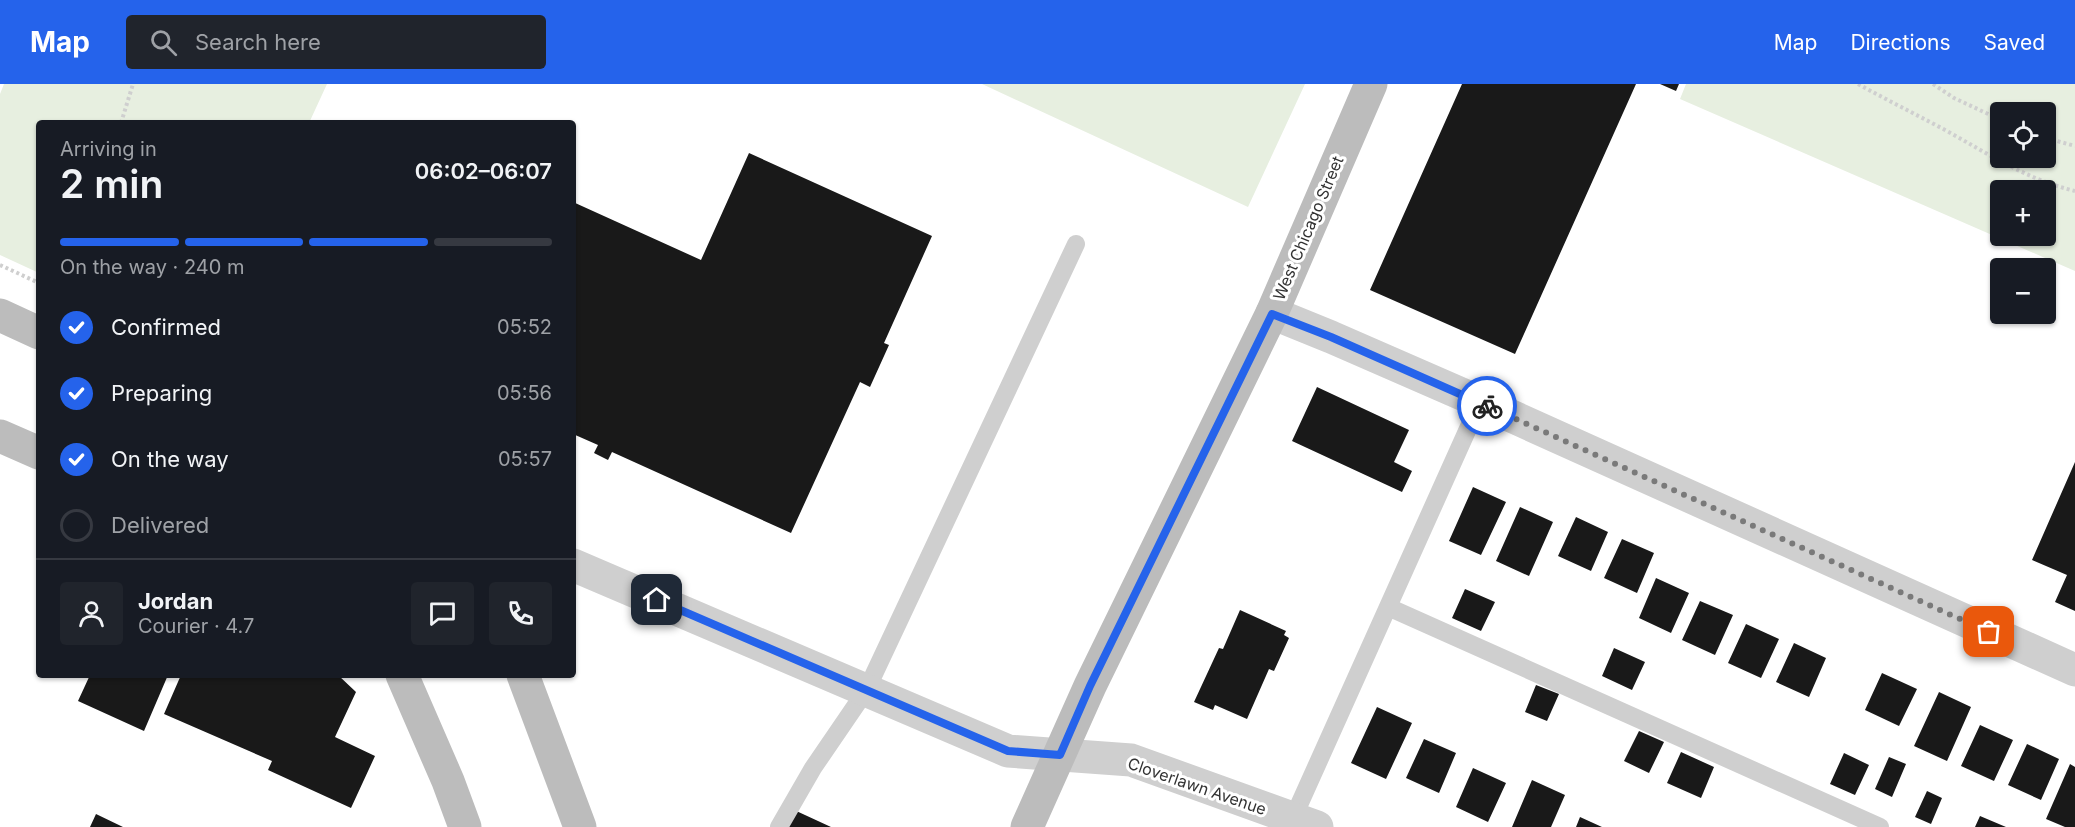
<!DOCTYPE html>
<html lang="en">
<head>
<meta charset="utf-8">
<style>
  :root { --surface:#171b24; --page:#20242c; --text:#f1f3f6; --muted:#9ea1a6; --line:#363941; --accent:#2563eb }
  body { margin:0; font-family:Inter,sans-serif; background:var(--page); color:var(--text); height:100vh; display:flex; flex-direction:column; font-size:22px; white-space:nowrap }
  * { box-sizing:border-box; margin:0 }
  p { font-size:20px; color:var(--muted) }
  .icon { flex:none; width:33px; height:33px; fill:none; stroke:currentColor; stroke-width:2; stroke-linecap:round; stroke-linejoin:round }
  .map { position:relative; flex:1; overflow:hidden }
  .drawer { position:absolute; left:36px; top:36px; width:540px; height:558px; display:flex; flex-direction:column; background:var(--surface); border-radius:6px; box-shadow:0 2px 4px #0004 }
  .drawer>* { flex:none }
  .tools { position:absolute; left:1990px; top:18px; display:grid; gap:12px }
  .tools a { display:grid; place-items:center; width:66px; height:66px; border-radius:6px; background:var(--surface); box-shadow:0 2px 4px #0004; font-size:30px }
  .pin { position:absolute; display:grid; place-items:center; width:51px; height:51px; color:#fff; margin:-26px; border-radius:12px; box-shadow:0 3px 9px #0006 }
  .courier { position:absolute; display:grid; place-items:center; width:60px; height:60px; margin:-30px; border:4px solid #2563eb; border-radius:50%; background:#fff; color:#222; box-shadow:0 2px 8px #0007 }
  .head em { font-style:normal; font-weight:600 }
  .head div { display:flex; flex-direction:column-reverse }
  .head { display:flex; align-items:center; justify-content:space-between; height:102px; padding:0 24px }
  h1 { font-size:39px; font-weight:600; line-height:45px }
  .bar { display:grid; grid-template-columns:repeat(4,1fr); gap:9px 6px; align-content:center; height:72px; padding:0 24px }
  .bar i { height:8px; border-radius:4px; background:var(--line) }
  .bar .on { background:var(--accent) }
  .bar p { grid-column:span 4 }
  .line { display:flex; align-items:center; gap:15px; padding:0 24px; border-top:2px solid var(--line) }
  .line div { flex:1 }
  .round { display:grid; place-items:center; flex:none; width:63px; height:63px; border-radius:6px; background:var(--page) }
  ol { padding:0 24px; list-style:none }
  li { display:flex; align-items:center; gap:18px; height:66px }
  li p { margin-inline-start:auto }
  li .icon { padding:6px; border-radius:50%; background:var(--accent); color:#fff; stroke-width:4 }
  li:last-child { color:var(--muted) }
  li i { width:33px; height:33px; border:3px solid var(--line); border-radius:50% }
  header { display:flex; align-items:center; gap:36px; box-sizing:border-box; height:84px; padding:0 30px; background:var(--accent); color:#fff }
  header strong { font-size:28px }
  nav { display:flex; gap:33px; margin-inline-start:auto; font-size:21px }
  .search { width:420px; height:54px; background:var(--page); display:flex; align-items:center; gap:15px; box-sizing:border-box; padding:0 21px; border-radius:6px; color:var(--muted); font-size:22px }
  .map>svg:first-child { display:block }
  .green { fill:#e7efe0; fill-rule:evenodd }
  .building { fill:#191919 }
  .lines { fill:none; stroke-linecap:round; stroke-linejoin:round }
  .path { stroke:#cfcfcf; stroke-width:4; stroke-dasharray:3 3; stroke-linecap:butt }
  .lane { stroke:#cfcfcf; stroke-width:18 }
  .street { stroke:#cfcfcf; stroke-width:33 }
  .secondary { stroke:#bcbcbc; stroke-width:33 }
  .done { stroke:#7a7a7a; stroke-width:6; stroke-dasharray:0 10.8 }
  .route { stroke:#2563eb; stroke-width:8 }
  .labels { text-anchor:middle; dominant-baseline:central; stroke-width:6; stroke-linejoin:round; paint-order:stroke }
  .street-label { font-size:16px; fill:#323232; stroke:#fff }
</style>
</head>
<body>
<header>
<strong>Map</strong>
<div class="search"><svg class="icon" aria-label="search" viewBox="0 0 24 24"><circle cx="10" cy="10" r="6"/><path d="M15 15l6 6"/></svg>Search here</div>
<nav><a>Map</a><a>Directions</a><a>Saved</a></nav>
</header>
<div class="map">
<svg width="2075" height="743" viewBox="0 0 2075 743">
  <rect width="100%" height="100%" fill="#fff"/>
  <!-- green -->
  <path class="green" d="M4,0H327L309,39H39V189L0,171V10Z
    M982,0H1305L1248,123Z
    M1686,0H2075V187L1680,15ZM2046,28V74H2001V28ZM2046,106V152H2001V106Z"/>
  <!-- building -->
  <path class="building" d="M1462,0H1636L1515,270L1370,206Z
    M1660,0H1679L1676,7Z
    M749,69L932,152L884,259L889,261L870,303L860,298L791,449L612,368L608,376L594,369L598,361L573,350V118L701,176Z
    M1317,303L1409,346L1394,378L1412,387L1402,408L1292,357Z
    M2075,378V527L2055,518L2067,491L2032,476Z
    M1473,403L1506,418L1481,471L1449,457Z
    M1520,423L1553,438L1529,492L1496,477Z
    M1576,433L1608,448L1591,487L1558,472Z
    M1622,455L1654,469L1637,509L1604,494Z
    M1656,494L1689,509L1671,549L1639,534Z
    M1465,505L1495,518L1481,547L1452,534Z
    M1700,517L1733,531L1715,571L1682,556Z
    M1240,526L1286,547L1284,551L1289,554L1274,587L1269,585L1247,635L1215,621L1213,626L1194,618L1219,564L1223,565Z
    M1746,540L1779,555L1761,594L1728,579Z
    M1794,559L1826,574L1809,613L1776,598Z
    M1614,564L1645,578L1632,606L1602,592Z
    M1882,589L1917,605L1899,642L1865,626Z
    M90,591H168L144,647L78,617Z
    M181,591H338L356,608L335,653L375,672L351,724L268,686L272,677L164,630Z
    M1536,601L1559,610L1547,637L1525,628Z
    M1939,608L1971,623L1947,677L1914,662Z
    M1377,623L1412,639L1386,695L1351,679Z
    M1980,641L2013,656L1994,697L1961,682Z
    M1639,647L1664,658L1649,689L1624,677Z
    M1424,655L1456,669L1439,709L1406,694Z
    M2027,660L2059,675L2041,716L2008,701Z
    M1681,668L1714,683L1701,714L1667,699Z
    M1844,669L1869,681L1855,711L1830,700Z
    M1889,673L1906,680L1892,713L1875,705Z
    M2070,680L2075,683V743H2065L2046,735Z
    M1473,684L1506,699L1488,738L1456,723Z
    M1532,696L1565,711L1551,743H1512Z
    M1927,707L1942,714L1931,740L1915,733Z
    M792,725L831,743H784Z
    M96,730L123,743H90Z
    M1980,732L2006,743H1975Z
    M1580,733L1602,743H1576Z"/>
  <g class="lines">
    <!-- path -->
    <path class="path" d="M1858,0C1887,16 1917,31 1947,47C1990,71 2026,95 2075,107
      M1933,0L1954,14L2001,36
      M121,39L133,0
      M2046,54L2075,62
      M0,181L39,199"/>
    <!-- lane -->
    <path class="lane" d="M1388,523L1880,743
      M1290,741L1480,318
      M779,743L813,684L867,605L1076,160"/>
    <!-- street -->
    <path class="street" d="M1272,229L1331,253L1480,318L2075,586
      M573,481L1008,667L1131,676L1317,743"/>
    <!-- secondary -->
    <path class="secondary" d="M0,231L39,249
      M0,352L39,369
      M402,591L448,697L465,743
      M523,591L580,743
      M1027,743L1090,602L1272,229L1371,0"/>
  </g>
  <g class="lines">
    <!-- done -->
    <path class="done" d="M1487,322L1989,548"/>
    <!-- route -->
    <path class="route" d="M657,516L1008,667L1060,671L1090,602L1272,230L1331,253L1487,322"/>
  </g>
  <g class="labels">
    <!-- street labels -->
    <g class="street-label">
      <text transform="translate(1308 144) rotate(-67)">West Chicago Street</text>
      <text transform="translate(1197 702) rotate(19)">Cloverlawn Avenue</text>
    </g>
  </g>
</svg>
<div class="tools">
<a><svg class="icon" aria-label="locate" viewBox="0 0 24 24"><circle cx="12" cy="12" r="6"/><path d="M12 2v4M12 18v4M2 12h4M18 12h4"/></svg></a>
<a>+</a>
<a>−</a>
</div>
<div class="pin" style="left:1989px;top:548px;background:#ea580c"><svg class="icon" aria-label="bag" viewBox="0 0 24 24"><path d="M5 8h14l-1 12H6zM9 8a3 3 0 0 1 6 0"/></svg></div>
<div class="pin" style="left:657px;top:516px;background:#1f2937"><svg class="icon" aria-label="home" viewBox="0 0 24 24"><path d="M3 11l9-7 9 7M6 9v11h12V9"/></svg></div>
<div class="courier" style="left:1487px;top:322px"><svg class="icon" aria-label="bike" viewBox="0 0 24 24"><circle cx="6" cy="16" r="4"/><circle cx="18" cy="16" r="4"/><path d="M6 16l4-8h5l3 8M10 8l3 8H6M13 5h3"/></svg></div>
<section class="drawer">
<div class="head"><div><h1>2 min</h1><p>Arriving in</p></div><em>06:02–06:07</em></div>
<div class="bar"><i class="on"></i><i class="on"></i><i class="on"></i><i></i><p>On the way · 240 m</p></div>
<ol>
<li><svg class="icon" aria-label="check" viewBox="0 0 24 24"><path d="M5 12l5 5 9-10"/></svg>Confirmed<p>05:52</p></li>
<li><svg class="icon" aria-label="check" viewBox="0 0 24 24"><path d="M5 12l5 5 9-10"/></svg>Preparing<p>05:56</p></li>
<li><svg class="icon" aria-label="check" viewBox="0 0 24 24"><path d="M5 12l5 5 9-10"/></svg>On the way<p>05:57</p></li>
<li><i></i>Delivered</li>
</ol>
<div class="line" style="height:108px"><a class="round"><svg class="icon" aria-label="person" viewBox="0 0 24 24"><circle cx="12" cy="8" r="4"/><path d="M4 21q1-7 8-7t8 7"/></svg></a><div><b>Jordan</b><p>Courier · 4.7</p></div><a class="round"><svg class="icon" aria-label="chat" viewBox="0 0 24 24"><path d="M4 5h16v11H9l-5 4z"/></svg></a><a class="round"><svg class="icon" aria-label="phone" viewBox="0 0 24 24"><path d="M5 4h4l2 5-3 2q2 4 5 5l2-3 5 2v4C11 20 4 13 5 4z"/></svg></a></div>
</section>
</div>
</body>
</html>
